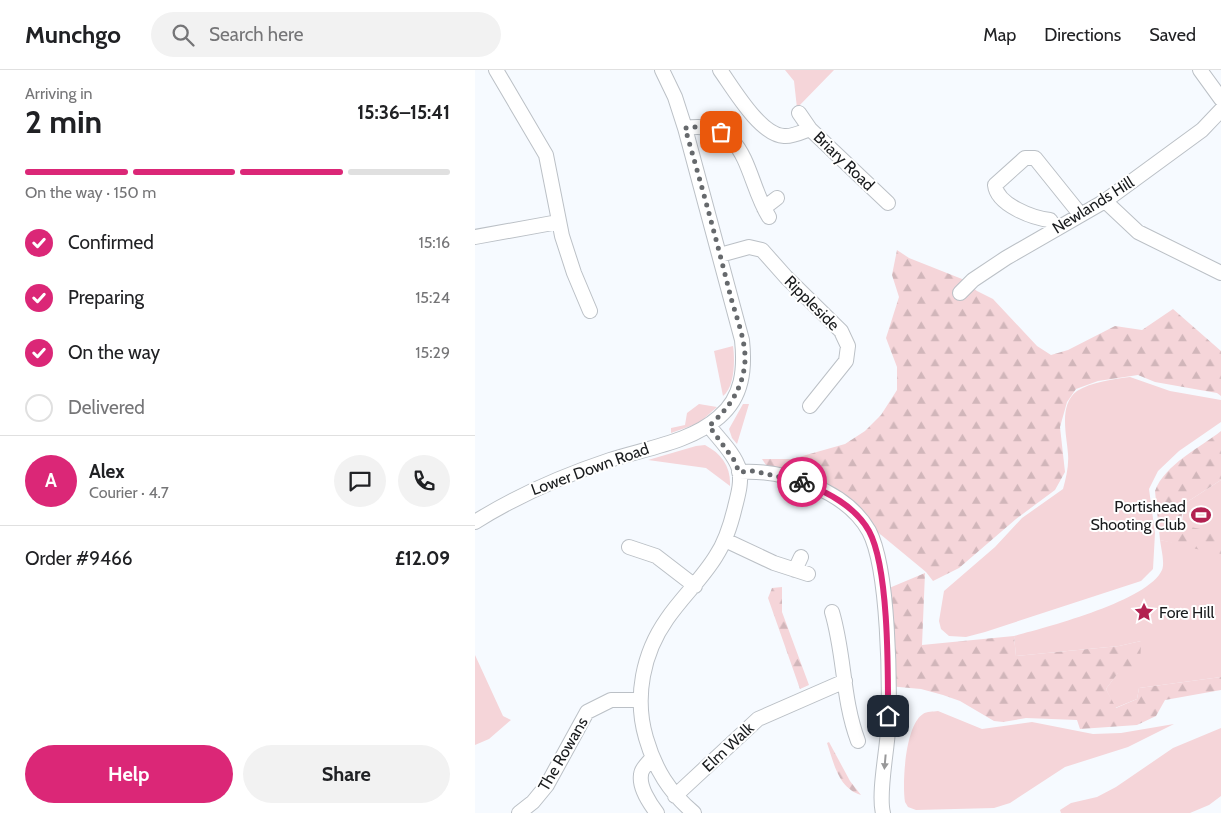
<!DOCTYPE html>
<html lang="en">
<head>
<meta charset="utf-8">
<style>
  :root { --surface:#fff; --page:#f2f2f2; --text:#202124; --muted:#757577; --line:#e0e0e0; --accent:#db2777 }
  body { margin:0; font-family:Cabin,sans-serif; background:var(--page); color:var(--text); height:100vh; display:flex; flex-direction:column; font-size:19px; white-space:nowrap }
  * { box-sizing:border-box; margin:0 }
  p { font-size:16px; color:var(--muted) }
  .icon { flex:none; width:28px; height:28px; fill:none; stroke:currentColor; stroke-width:2; stroke-linecap:round; stroke-linejoin:round }
  .map { position:relative; flex:1; overflow:hidden }
  .details { display:flex; flex-direction:column; background:var(--surface); width:475px }
  .details>* { flex:none }
  .pin { position:absolute; display:grid; place-items:center; width:42px; height:42px; color:#fff; margin:-21px; border-radius:10px; box-shadow:0 2px 8px #0006 }
  .courier { position:absolute; display:grid; place-items:center; width:50px; height:50px; margin:-25px; border:4px solid #db2777; border-radius:50%; background:#fff; color:#222; box-shadow:0 1px 6px #0007 }
  .headline em { font-style:normal; font-weight:700 }
  .headline div { display:flex; flex-direction:column-reverse }
  .headline { display:flex; align-items:center; justify-content:space-between; height:85px; padding:0 25px }
  h1 { font-size:32px; font-weight:700; line-height:38px }
  .bar { display:grid; grid-template-columns:repeat(4,1fr); gap:8px 5px; align-content:center; height:60px; padding:0 25px }
  .bar i { height:6px; border-radius:4px; background:var(--line) }
  .bar .on { background:var(--accent) }
  .bar p { grid-column:span 4 }
  .line { display:flex; align-items:center; gap:12px; padding:0 25px; border-top:1px solid var(--line) }
  .line div { flex:1 }
  .round { display:grid; place-items:center; flex:none; width:52px; height:52px; border-radius:26px; background:var(--page) }
  ol { padding:0 25px; list-style:none }
  li { display:flex; align-items:center; gap:15px; height:55px }
  li p { margin-inline-start:auto }
  li .icon { padding:5px; border-radius:50%; background:var(--accent); color:#fff; stroke-width:4 }
  li:last-child { color:var(--muted) }
  li i { width:28px; height:28px; border:2px solid var(--line); border-radius:50% }
  .button { display:flex; gap:10px; margin-top:auto; padding:10px 25px }
  .button a { flex:1; height:58px; border-radius:30px; background:var(--accent); color:#fff; font-size:20px; font-weight:700; line-height:58px; text-align:center }
  .button a+a { background:var(--page); color:var(--text) }
  header { display:flex; align-items:center; gap:30px; box-sizing:border-box; height:70px; padding:0 25px; background:var(--surface); border-bottom:1px solid var(--line) }
  header strong { font-size:24px }
  nav { display:flex; gap:28px; margin-inline-start:auto; font-size:18px }
  .search { width:350px; height:45px; background:var(--page); display:flex; align-items:center; gap:12px; box-sizing:border-box; padding:0 18px; border-radius:28px; color:var(--muted); font-size:19px }
  main { display:flex; flex:1; min-height:0 }
  .map>svg:first-child { display:block }
  .green { fill:#f5d5d9 }
  .forest { fill:url(#forest-firs) }
  .lines { fill:none; stroke-linecap:round; stroke-linejoin:round }
  .street-casing { stroke:#bbc0c6; stroke-width:16 }
  .street { stroke:#fff; stroke-width:14 }
  .oneway { fill:#989899 }
  .done { stroke:#66696c; stroke-width:5; stroke-dasharray:0 9 }
  .route { stroke:#db2777; stroke-width:6 }
  .labels { text-anchor:middle; dominant-baseline:central; stroke-width:4; stroke-linejoin:round; paint-order:stroke }
  .street-label { font-size:16px; fill:#191b1d; stroke:#fff }
  .poi-label { font-size:16px; fill:#191b1d; stroke:#fff; text-anchor:end }
</style>
</head>
<body>
<header>
<strong>Munchgo</strong>
<div class="search"><svg class="icon" aria-label="search" viewBox="0 0 24 24"><circle cx="10" cy="10" r="6"/><path d="M15 15l6 6"/></svg>Search here</div>
<nav><a>Map</a><a>Directions</a><a>Saved</a></nav>
</header>
<main>
<section class="details">
<div class="headline"><div><h1>2 min</h1><p>Arriving in</p></div><em>15:36–15:41</em></div>
<div class="bar"><i class="on"></i><i class="on"></i><i class="on"></i><i></i><p>On the way · 150 m</p></div>
<ol>
<li><svg class="icon" aria-label="check" viewBox="0 0 24 24"><path d="M5 12l5 5 9-10"/></svg>Confirmed<p>15:16</p></li>
<li><svg class="icon" aria-label="check" viewBox="0 0 24 24"><path d="M5 12l5 5 9-10"/></svg>Preparing<p>15:24</p></li>
<li><svg class="icon" aria-label="check" viewBox="0 0 24 24"><path d="M5 12l5 5 9-10"/></svg>On the way<p>15:29</p></li>
<li><i></i>Delivered</li>
</ol>
<div class="line" style="height:90px"><b class="round" style="background:var(--accent);color:#fff">A</b><div><b>Alex</b><p>Courier · 4.7</p></div><a class="round"><svg class="icon" aria-label="chat" viewBox="0 0 24 24"><path d="M4 5h16v11H9l-5 4z"/></svg></a><a class="round"><svg class="icon" aria-label="phone" viewBox="0 0 24 24"><path d="M5 4h4l2 5-3 2q2 4 5 5l2-3 5 2v4C11 20 4 13 5 4z"/></svg></a></div>
<div class="line" style="height:65px"><div>Order #9466</div><b>£12.09</b></div>
<div class="button"><a>Help</a><a>Share</a></div>
</section>
<div class="map">
<svg width="746" height="743" viewBox="0 0 746 743">
  <defs>
    <pattern id="forest-firs" width="22" height="20" patternUnits="userSpaceOnUse" patternTransform="scale(1.25)"><rect width="22" height="20" fill="#f5d5d9"/><path d="M5 1l3.5 6h-7zM16 11l3.5 6h-7z" fill="#d1b6ba"/></pattern>
  </defs>
  <rect width="100%" height="100%" fill="#f6faff"/>
  <!-- green -->
  <path class="green" d="M310,0H359L322,38L319,11Z
    M258,276C260,289 260,317 248,326L239,281Z
    M655,307L695,321L746,330V352L704,381L683,401L674,419L680,463L678,499L666,511L510,562L491,567L474,566L466,559L464,551L469,521L520,477L547,448L588,419C591,408 594,396 593,384C592,366 583,335 602,321C616,312 639,309 655,307Z
    M224,334L242,337L224,353L196,363V358L210,355L212,343Z
    M268,334H274L262,374L257,368L254,359Z
    M230,375C247,384 256,397 255,416L231,398L173,390L221,376Z
    M746,410V607L664,618L662,629L640,638L631,619L666,571L644,576L541,586L539,566C572,557 673,531 687,500C690,493 686,478 685,470L705,474L709,434Z
    M0,585L28,646L36,650L14,669L0,675Z
    M463,641L507,659L557,652L618,664L646,663L699,654L653,677L590,697L535,733L519,738L441,740L433,737L430,732C427,714 430,655 448,644C452,641 458,642 463,641Z
    M746,658V726L734,735L715,743H586L585,740L596,733L622,727L641,717L698,678Z"/>
  <!-- forest -->
  <path class="forest" d="M422,180L434,188L487,209L502,221L518,229L562,276L576,285L593,280L640,256L667,260L698,239L746,281V326L742,323L680,312L663,305L623,311L601,319L592,332L585,357L590,402L580,420L541,449L484,498L458,511L451,502L399,459L382,438L293,398L287,389H317L370,374L390,361L406,345L422,320V297L411,268L424,227L417,205Z
    M746,361V410L709,434L705,455L746,463V485L685,470L680,421C690,394 725,378 746,361Z
    M450,503L447,575L539,566L541,586L644,576L666,571L665,600L643,603L631,619L641,638L662,629L664,618L746,607V620L690,630L681,646L662,655L605,659L602,650L551,648L528,652L519,651L485,631L468,625L446,619L413,616L407,521Z
    M307,517V542L334,615L325,619L293,528L297,518Z
    M354,672L375,711L386,725C363,718 359,693 352,673Z"/>
  <g class="lines">
    <defs>
      <path id="street" d="M21,0L71,85L87,166L99,203L115,241
        M245,0C258,18 285,65 309,66C317,67 327,62 335,59
        M725,0L746,29
        M324,43L335,59L413,133
        M210,58C274,48 270,109 294,147
        M630,131L663,162L746,203
        M289,138L302,128
        M581,159L575,150C558,148 522,135 520,115L550,88H560L605,144
        M0,167L83,152
        M245,185L274,177L287,180L311,207L366,261L373,276L371,291L335,336
        M485,223L498,210L531,188L630,131L727,60L746,40
        M264,402C308,399 371,420 394,461C414,499 415,615 413,660C412,681 403,724 408,743
        M0,452C43,425 87,406 135,390C172,378 216,372 244,347C268,327 270,298 267,270L210,58L200,27L187,0
        M250,470L299,493L333,504
        M154,477L181,486L220,516
        M320,500L326,487
        M357,542C370,586 367,628 383,671
        M177,688C173,693 166,699 166,705C164,717 175,734 182,743
        M200,726L283,649L370,611
        M44,743L58,732L72,715L112,642L136,630H165
        M219,743C194,722 180,699 171,668C159,627 168,583 192,549C207,527 227,509 241,486C251,471 256,454 260,437C263,425 267,412 264,399C260,384 243,368 234,356"/>
    </defs>
    <!-- street casing -->
    <use href="#street" class="street-casing"/>
    <!-- street -->
    <use href="#street" class="street"/>
  </g>
  <!-- one-way arrows -->
  <defs><path id="oneway-solid" d="M-6-.8H1V-3.2L6.5 0L1 3.2V.8H-6Z" transform="scale(1.25)"/></defs>
  <use class="oneway" href="#oneway-solid" transform="translate(410 692) rotate(95)"/>
  <g class="lines">
    <!-- done -->
    <path class="done" d="M246,62L228,56L210,58C226,113 241,168 255,224C260,244 271,270 270,291C268,319 254,338 234,356L259,390L264,402L278,401L327,412"/>
    <!-- route -->
    <path class="route" d="M327,412C352,422 380,436 394,461C414,498 413,602 413,646"/>
  </g>
  <!-- icons -->
  <defs>
    <symbol id="stadium-bare" viewBox="-9 -9 18 18"><path d="M0-5a6.5 5 0 1 0 0 10a6.5 5 0 1 0 0-10ZM-3.5-1.8h7v3.6h-7Z" fill="#b22251" stroke="#fff" stroke-width="2.5" paint-order="stroke"/></symbol>
    <symbol id="sight-bare" viewBox="-9 -9 18 18"><path d="M0-6L1.8-2.2L6-1.7L2.9 1.2L3.7 5.4L0 3.3L-3.7 5.4L-2.9 1.2L-6-1.7L-1.8-2.2Z" fill="#b22251" stroke="#fff" stroke-width="2.5" paint-order="stroke"/></symbol>
  </defs>
  <g fill-rule="evenodd">
    <use href="#stadium-bare" x="712" y="431" width="28" height="28"/>
    <use href="#sight-bare" x="655" y="528" width="28" height="28"/>
  </g>
  <g class="labels">
    <!-- street labels -->
    <g class="street-label">
      <text transform="translate(369 91) rotate(44)">Briary Road</text>
      <text transform="translate(618 135) rotate(-32)">Newlands Hill</text>
      <text transform="translate(337 233) rotate(45)">Rippleside</text>
      <text transform="translate(115 399) rotate(-20)">Lower Down Road</text>
      <text transform="translate(253 677) rotate(-43)">Elm Walk</text>
      <text transform="translate(88 684) rotate(-60)">The Rowans</text>
    </g>
    <!-- poi labels -->
    <g class="poi-label">
      <text x="711" y="436">Portishead<tspan x="711" dy="18">Shooting Club</tspan></text>
      <text x="684" y="542" text-anchor="start">Fore Hill</text>
    </g>
  </g>
</svg>
<div class="pin" style="left:246px;top:62px;background:#ea580c"><svg class="icon" aria-label="bag" viewBox="0 0 24 24"><path d="M5 8h14l-1 12H6zM9 8a3 3 0 0 1 6 0"/></svg></div>
<div class="pin" style="left:413px;top:646px;background:#1f2937"><svg class="icon" aria-label="home" viewBox="0 0 24 24"><path d="M3 11l9-7 9 7M6 9v11h12V9"/></svg></div>
<div class="courier" style="left:327px;top:412px"><svg class="icon" aria-label="bike" viewBox="0 0 24 24"><circle cx="6" cy="16" r="4"/><circle cx="18" cy="16" r="4"/><path d="M6 16l4-8h5l3 8M10 8l3 8H6M13 5h3"/></svg></div>
</div>
</main>
</body>
</html>
